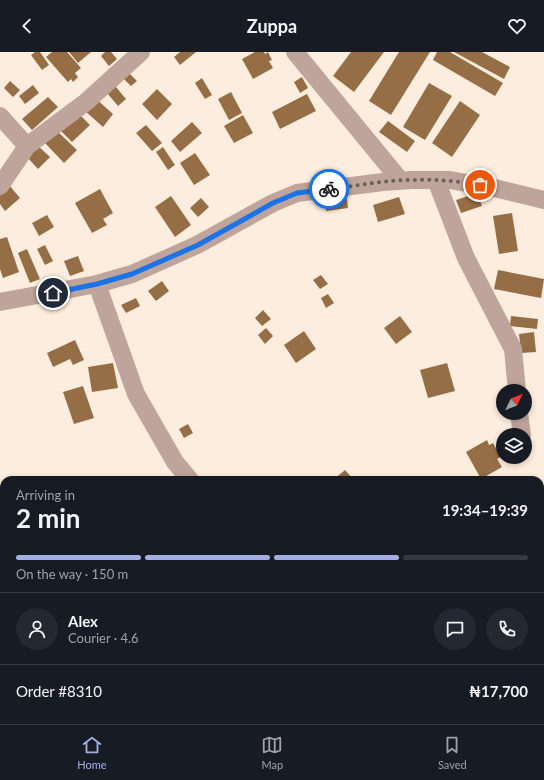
<!DOCTYPE html>
<html lang="en">
<head>
<meta charset="utf-8">
<style>
  :root { --surface:#171b24; --page:#242831; --text:#f1f3f6; --muted:#9ea1a6; --line:#363941; --accent:#a2afe4 }
  body { margin:0; font-family:Lato,sans-serif; background:var(--page); color:var(--text); height:100vh; display:flex; flex-direction:column; font-size:15px; white-space:nowrap }
  * { box-sizing:border-box; margin:0 }
  p { font-size:13px; color:var(--muted) }
  .icon { flex:none; width:22px; height:22px; fill:none; stroke:currentColor; stroke-width:2; stroke-linecap:round; stroke-linejoin:round }
  .map { position:relative; flex:1; overflow:hidden }
  .side { position:absolute; left:0px; top:424px; width:544px; height:248px; display:flex; flex-direction:column; background:var(--surface); border-radius:12px 12px 0 0; box-shadow:0 2px 6px #0003 }
  .side>* { flex:none }
  .needle { width:26px; rotate:47deg }
  .tools { position:absolute; left:496px; top:332px; display:grid; gap:8px }
  .tools a { display:grid; place-items:center; width:36px; height:36px; border-radius:50%; background:var(--surface); box-shadow:0 2px 6px #0003; font-size:20px }
  .pin { position:absolute; display:grid; place-items:center; width:34px; height:34px; color:#fff; margin:-17px; border:2px solid #fff; border-radius:50%; box-shadow:0 1px 4px #0007 }
  .courier { position:absolute; display:grid; place-items:center; width:40px; height:40px; margin:-20px; border:3px solid #1a73e8; border-radius:50%; background:#fff; color:#222; box-shadow:0 1px 5px #0007 }
  .overview em { font-style:normal; font-weight:700 }
  .overview div { display:flex; flex-direction:column-reverse }
  .overview { display:flex; align-items:center; justify-content:space-between; height:68px; padding:0 16px }
  h1 { font-size:26px; font-weight:700; line-height:30px }
  .bar { display:grid; grid-template-columns:repeat(4,1fr); gap:6px 4px; align-content:center; height:48px; padding:0 16px }
  .bar i { height:5px; border-radius:3px; background:var(--line) }
  .bar .on { background:var(--accent) }
  .bar p { grid-column:span 4 }
  .line { display:flex; align-items:center; gap:10px; padding:0 16px; border-top:1px solid var(--line) }
  .line div { flex:1 }
  .round { display:grid; place-items:center; flex:none; width:42px; height:42px; border-radius:21px; background:var(--page) }
  header { display:flex; justify-content:space-between; align-items:center; height:52px; padding:0 16px; background:var(--surface); font-size:18px; font-weight:700 }
  .dock { display:flex; justify-content:space-around; align-items:center; height:56px; border-top:1px solid var(--line); background:var(--surface); font-size:11px; color:var(--muted) }
  .dock a { display:grid; justify-items:center; gap:2px }
  .dock .on { color:var(--accent) }
  .map>svg:first-child { display:block }
  .building { fill:#956e45 }
  .lines { fill:none; stroke-linecap:round; stroke-linejoin:round }
  .minor { stroke:#bea49b; stroke-width:18 }
  .done { stroke:#696158; stroke-width:4; stroke-dasharray:0 7.2 }
  .route { stroke:#1a73e8; stroke-width:5 }
</style>
</head>
<body>
<header><svg class="icon" aria-label="back" viewBox="0 0 24 24"><path d="M15 5l-7 7 7 7"/></svg>Zuppa<svg class="icon" aria-label="heart" viewBox="0 0 24 24"><path d="M12 20l-8-8c-3-5 5-10 8-4 3-6 11-1 8 4z"/></svg></header>
<div class="map">
<svg width="544" height="672" viewBox="0 0 544 672">
  <rect width="100%" height="100%" fill="#fcedde"/>
  <!-- building -->
  <path class="building" d="M35,0H40L49,13L42,18L31,3Z
    M52,0H67L81,16L75,21L78,25L73,30L71,27L68,30L46,5Z
    M69,0H91L78,11Z
    M105,0H111L117,7L109,14L101,4Z
    M180,0H196L180,13L174,5Z
    M255,0H264L265,2L268,0L272,8L269,9L273,16L253,27L242,7Z
    M351,0H384L354,40L333,24Z
    M399,0H430L391,63L369,49Z
    M437,0H450L503,31L495,44L433,8Z
    M454,0H482L510,15L504,27Z
    M130,22L137,29L131,34L124,27Z
    M302,25L308,36L300,41L294,30Z
    M202,26L212,43L205,47L195,31Z
    M10,29L20,38L13,45L4,36Z
    M111,29L126,47L118,54L103,36Z
    M429,31L452,44L425,88L403,75Z
    M33,33L39,41L25,52L19,44Z
    M157,37L172,52L157,68L142,52Z
    M231,40L242,61L229,68L218,47Z
    M307,42L316,59L280,77L272,60Z
    M48,45L58,55L32,78L22,67Z
    M95,46L113,62L103,75L84,58Z
    M460,49L480,63L452,105L432,91Z
    M78,61L90,73L72,90L61,79Z
    M243,63L253,81L234,91L224,74Z
    M388,69L415,89L407,100L379,80Z
    M192,70L202,81L180,100L171,89Z
    M146,73L162,91L152,99L136,81Z
    M57,79L77,98L64,111L45,91Z
    M37,93L50,105L38,117L26,104Z
    M163,95L175,113L168,118L156,100Z
    M195,101L210,123L194,133L180,111Z
    M9,133L20,146L5,159L0,152V141Z
    M100,137L113,161L103,167L107,173L92,181L75,151Z
    M477,141L482,154L461,161L456,148Z
    M171,144L191,173L175,185L155,155Z
    M399,145L405,162L378,170L373,153Z
    M201,146L209,155L198,165L190,156Z
    M347,147L348,156L326,159L325,150Z
    M512,161L518,199L499,202L493,164Z
    M47,163L54,175L39,184L32,171Z
    M7,185L19,220L3,226L0,217V187Z
    M45,193L53,209L45,213L37,197Z
    M27,197L40,227L30,231L18,201Z
    M78,204L84,219L70,224L64,209Z
    M498,218L544,227L541,246L494,237Z
    M321,223L328,232L320,237L313,228Z
    M162,229L169,239L156,249L148,239Z
    M328,242L334,251L326,256L321,246Z
    M136,246L140,254L126,261L121,253Z
    M263,258L271,267L262,274L255,266Z
    M400,264L412,280L396,292L384,276Z
    M511,264L538,267L537,277L510,274Z
    M266,276L273,284L265,292L258,283Z
    M304,279L316,297L296,311L284,293Z
    M534,280L536,300L521,301L519,282Z
    M75,288L84,308L73,313L70,307L53,315L47,301Z
    M113,311L118,336L92,340L88,315Z
    M447,311L455,339L428,346L420,318Z
    M83,334L94,366L74,372L63,340Z
    M188,372L193,381L184,386L179,377Z
    M487,388L489,393L493,391L501,405L497,407L502,415L481,427L466,400Z
    M345,418L354,428H333Z"/>
  <g class="lines">
    <!-- minor -->
    <path class="minor" d="M295,0L400,128
      M0,64L27,94
      M436,128L466,206L513,297L517,339
      M0,134L27,94L86,50L141,0
      M97,232L136,342L175,410L190,428
      M0,250L97,232L132,222L197,193L273,151L297,141L383,130L411,128H450L494,136L544,148
      M519,361L522,383
      M395,672V668"/>
  </g>
  <g class="lines">
    <!-- done -->
    <path class="done" d="M329,137C357,134 384,128 412,128C435,127 457,129 480,133"/>
    <!-- route -->
    <path class="route" d="M53,241L97,232L132,222L198,193L273,151L297,141L329,137"/>
  </g>
</svg>
<div class="tools">
<a><svg class="needle" viewBox="-14 -14 28 28"><path d="M0-13l5 13h-10z" fill="#e53935"/><path d="M0 13l5-13h-10z" fill="#9ea1a6"/></svg></a>
<a><svg class="icon" aria-label="layers" viewBox="0 0 24 24"><path d="M12 4l9 5-9 5-9-5zM3 14l9 5 9-5"/></svg></a>
</div>
<div class="pin" style="left:480px;top:133px;background:#ea580c"><svg class="icon" aria-label="bag" viewBox="0 0 24 24"><path d="M5 8h14l-1 12H6zM9 8a3 3 0 0 1 6 0"/></svg></div>
<div class="pin" style="left:53px;top:241px;background:#1f2937"><svg class="icon" aria-label="home" viewBox="0 0 24 24"><path d="M3 11l9-7 9 7M6 9v11h12V9"/></svg></div>
<div class="courier" style="left:329px;top:137px"><svg class="icon" aria-label="bike" viewBox="0 0 24 24"><circle cx="6" cy="16" r="4"/><circle cx="18" cy="16" r="4"/><path d="M6 16l4-8h5l3 8M10 8l3 8H6M13 5h3"/></svg></div>
<section class="side">
<div class="overview"><div><h1>2 min</h1><p>Arriving in</p></div><em>19:34–19:39</em></div>
<div class="bar"><i class="on"></i><i class="on"></i><i class="on"></i><i></i><p>On the way · 150 m</p></div>
<div class="line" style="height:72px"><a class="round"><svg class="icon" aria-label="person" viewBox="0 0 24 24"><circle cx="12" cy="8" r="4"/><path d="M4 21q1-7 8-7t8 7"/></svg></a><div><b>Alex</b><p>Courier · 4.6</p></div><a class="round"><svg class="icon" aria-label="chat" viewBox="0 0 24 24"><path d="M4 5h16v11H9l-5 4z"/></svg></a><a class="round"><svg class="icon" aria-label="phone" viewBox="0 0 24 24"><path d="M5 4h4l2 5-3 2q2 4 5 5l2-3 5 2v4C11 20 4 13 5 4z"/></svg></a></div>
<div class="line" style="height:52px"><div>Order #8310</div><b>₦17,700</b></div>
</section>
</div>
<nav class="dock">
<a class="on"><svg class="icon" aria-label="home" viewBox="0 0 24 24"><path d="M3 11l9-7 9 7M6 9v11h12V9"/></svg>Home</a>
<a><svg class="icon" aria-label="map" viewBox="0 0 24 24"><path d="M3 6l6-2 6 2 6-2v14l-6 2-6-2-6 2zM9 4v14M15 6v14"/></svg>Map</a>
<a><svg class="icon" aria-label="saved" viewBox="0 0 24 24"><path d="M7 4h10v16l-5-4-5 4z"/></svg>Saved</a>
</nav>
</body>
</html>
